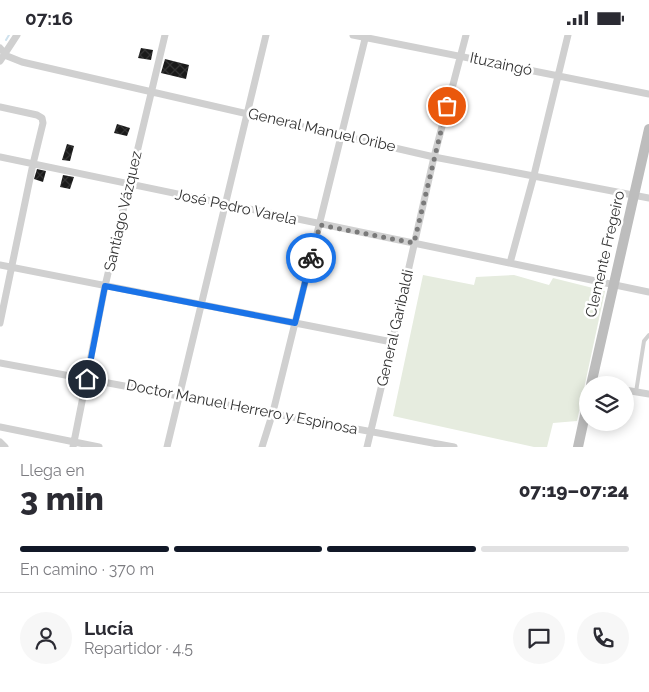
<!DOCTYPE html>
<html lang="es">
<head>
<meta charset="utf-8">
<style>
  :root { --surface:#fff; --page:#f7f7f7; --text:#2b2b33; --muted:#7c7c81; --line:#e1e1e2; --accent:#111827 }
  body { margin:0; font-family:Raleway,sans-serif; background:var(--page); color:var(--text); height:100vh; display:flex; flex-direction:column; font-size:19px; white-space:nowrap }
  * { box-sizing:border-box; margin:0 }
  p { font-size:16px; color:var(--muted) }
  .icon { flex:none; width:28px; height:28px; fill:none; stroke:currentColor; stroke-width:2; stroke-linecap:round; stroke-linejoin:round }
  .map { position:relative; height:412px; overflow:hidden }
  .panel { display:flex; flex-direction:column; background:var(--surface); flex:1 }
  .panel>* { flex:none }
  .controls { position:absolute; left:579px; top:341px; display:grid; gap:10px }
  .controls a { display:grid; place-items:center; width:55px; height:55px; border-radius:50%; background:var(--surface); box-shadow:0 2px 12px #0003; font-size:25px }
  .pin { position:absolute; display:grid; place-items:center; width:42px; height:42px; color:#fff; margin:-21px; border:2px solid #fff; border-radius:50%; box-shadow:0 1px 5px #0007 }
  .courier { position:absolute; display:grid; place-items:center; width:50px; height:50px; margin:-25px; border:4px solid #1a73e8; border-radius:50%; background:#fff; color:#222; box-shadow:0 1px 6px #0007 }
  .headline em { font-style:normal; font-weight:800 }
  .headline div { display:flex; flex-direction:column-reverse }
  .headline { display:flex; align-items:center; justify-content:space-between; height:85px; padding:0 20px }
  h1 { font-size:32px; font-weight:800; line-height:38px }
  .bar { display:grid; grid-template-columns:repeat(4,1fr); gap:8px 5px; align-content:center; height:60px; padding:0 20px }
  .bar i { height:6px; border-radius:4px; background:var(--line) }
  .bar .selected { background:var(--accent) }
  .bar p { grid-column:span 4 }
  .line { display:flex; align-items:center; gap:12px; padding:0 20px; border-top:1px solid var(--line) }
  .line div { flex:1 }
  .round { display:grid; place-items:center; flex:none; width:52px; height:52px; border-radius:26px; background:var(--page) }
  .status { display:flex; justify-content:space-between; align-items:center; height:35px; padding:0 25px; background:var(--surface); direction:ltr }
  .status svg { height:14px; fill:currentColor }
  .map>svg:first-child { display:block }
  .pitch { fill:#e6ecdf }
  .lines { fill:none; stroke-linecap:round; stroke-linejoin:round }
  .stream { stroke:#cfe2ee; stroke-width:2 }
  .building { fill:url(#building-cross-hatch) }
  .lane { stroke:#d0d0d0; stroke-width:4 }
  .street { stroke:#d0d0d0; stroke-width:7 }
  .secondary { stroke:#bdbdbd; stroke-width:10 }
  .done { stroke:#7a7a7a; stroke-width:5; stroke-dasharray:0 9 }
  .route { stroke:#1a73e8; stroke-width:6 }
  .labels { text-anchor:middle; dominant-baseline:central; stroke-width:5; stroke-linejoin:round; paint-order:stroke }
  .street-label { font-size:15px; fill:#333; stroke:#fff }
</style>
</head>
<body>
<div class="status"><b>07:16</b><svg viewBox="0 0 49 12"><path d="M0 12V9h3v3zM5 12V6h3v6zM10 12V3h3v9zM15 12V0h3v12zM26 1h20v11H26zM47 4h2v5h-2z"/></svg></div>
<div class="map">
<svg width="649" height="412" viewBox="0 0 649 412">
  <defs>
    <pattern id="building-cross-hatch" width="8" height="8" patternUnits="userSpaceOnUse" patternTransform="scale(1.25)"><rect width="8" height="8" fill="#1a1a1a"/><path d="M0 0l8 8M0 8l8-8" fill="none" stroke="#333"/></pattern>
  </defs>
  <rect width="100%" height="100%" fill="#fff"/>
  <!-- pitch -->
  <path class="pitch" d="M423,240L474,250L476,242L514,240L549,250L553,243L605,256L577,386L553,388L547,412H534L393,381Z"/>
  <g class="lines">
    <!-- stream -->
    <path class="stream" d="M6,5L9,0"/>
  </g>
  <!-- building -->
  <path class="building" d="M141,13L153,15L151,25L138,23Z
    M165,24L189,30L186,44L161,38Z
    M117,89L130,93L127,101L114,98Z
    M67,109L74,111L70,126L62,125Z
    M37,134L46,136L43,147L34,144Z
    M63,140L74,142L70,154L60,152Z"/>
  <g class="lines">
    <!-- lane -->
    <path class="lane" d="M636,357L644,306L649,300"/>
    <!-- street -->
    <path class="street" d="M353,0L649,59
      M0,13L7,21L22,27L434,122L649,163
      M0,26L17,0
      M0,72L37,80L42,83L43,88L33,129L0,288
      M0,122L649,257
      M510,228L534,140L568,0
      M0,230L392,307
      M0,328L454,412
      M625,355L649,359
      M0,392L99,412
      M0,407L5,412
      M73,412L105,251L165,0
      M167,412L266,0
      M262,412L273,377L366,0
      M367,412L392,307L434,122L466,0"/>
    <!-- secondary -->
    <path class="secondary" d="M591,350L649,94
      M578,412L588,366"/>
  </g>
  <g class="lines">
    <!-- done -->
    <path class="done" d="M311,223L320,190L414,208L447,71"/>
    <!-- route -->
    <path class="route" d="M87,344L105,251L295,288L311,223"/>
  </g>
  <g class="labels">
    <!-- street labels -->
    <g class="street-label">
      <text transform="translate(501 29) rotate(12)">Ituzaingó</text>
      <text transform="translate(322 95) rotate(13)">General Manuel Oribe</text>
      <text transform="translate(236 172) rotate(12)">José Pedro Varela</text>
      <text transform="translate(123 176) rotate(-77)">Santiago Vázquez</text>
      <text transform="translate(605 219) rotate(-77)">Clemente Fregeiro</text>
      <text transform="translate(395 293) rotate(-77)">General Garibaldi</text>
      <text transform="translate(242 372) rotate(11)">Doctor Manuel Herrero y Espinosa</text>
    </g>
  </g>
</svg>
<div class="controls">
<a><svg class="icon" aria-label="layers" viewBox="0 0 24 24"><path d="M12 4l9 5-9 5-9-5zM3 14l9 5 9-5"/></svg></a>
</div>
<div class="pin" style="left:447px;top:71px;background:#ea580c"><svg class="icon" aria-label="bag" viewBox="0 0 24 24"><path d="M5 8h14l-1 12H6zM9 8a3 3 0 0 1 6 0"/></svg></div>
<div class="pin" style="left:87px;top:344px;background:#1f2937"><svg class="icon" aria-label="home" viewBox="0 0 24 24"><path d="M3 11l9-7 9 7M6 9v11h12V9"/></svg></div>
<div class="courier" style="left:311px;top:223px"><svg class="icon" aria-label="bike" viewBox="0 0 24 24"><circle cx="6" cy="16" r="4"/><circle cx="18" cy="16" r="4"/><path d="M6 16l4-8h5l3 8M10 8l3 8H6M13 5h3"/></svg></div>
</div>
<section class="panel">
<div class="headline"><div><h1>3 min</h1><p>Llega en</p></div><em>07:19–07:24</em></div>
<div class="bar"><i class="selected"></i><i class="selected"></i><i class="selected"></i><i></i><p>En camino · 370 m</p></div>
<div class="line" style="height:90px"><a class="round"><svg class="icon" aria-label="person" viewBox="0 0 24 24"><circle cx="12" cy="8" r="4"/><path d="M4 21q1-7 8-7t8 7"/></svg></a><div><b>Lucía</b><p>Repartidor · 4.5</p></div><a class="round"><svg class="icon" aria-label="chat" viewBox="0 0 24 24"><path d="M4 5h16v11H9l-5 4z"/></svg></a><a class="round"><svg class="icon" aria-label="phone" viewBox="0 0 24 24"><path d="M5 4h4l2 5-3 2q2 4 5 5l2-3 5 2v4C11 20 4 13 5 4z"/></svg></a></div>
</section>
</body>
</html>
